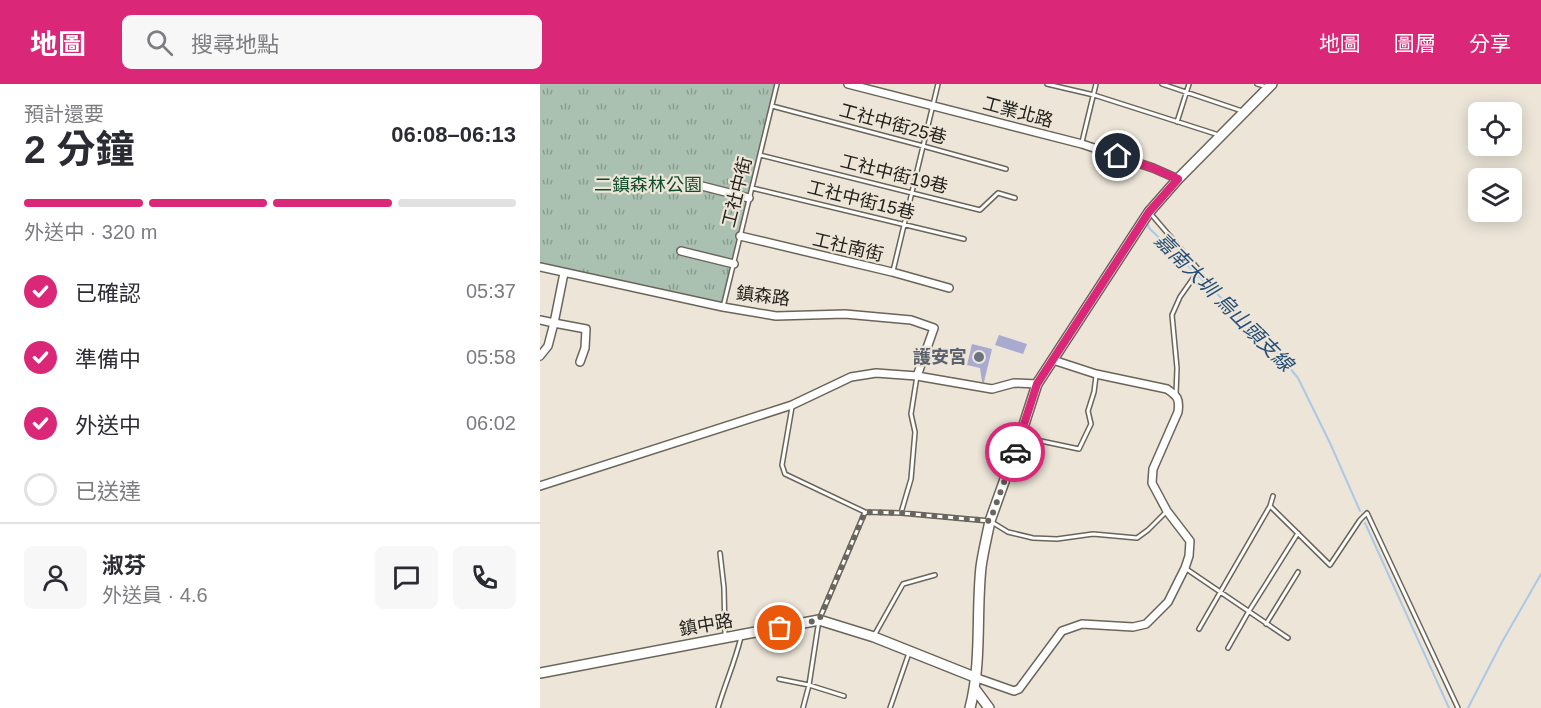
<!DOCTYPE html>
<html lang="zh-TW">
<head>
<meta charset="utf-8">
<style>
  :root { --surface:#fff; --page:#f7f7f7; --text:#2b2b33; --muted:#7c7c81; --line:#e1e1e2; --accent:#db2777 }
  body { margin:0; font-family:Arial,"Noto Sans TC",sans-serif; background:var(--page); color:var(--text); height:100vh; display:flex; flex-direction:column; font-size:22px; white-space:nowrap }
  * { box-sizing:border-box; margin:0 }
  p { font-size:20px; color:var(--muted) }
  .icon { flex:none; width:33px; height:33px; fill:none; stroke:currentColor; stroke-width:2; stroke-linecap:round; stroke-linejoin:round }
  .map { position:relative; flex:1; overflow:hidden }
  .details { display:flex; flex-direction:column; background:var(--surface); width:540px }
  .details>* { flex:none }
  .buttons { position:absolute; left:928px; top:18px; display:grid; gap:12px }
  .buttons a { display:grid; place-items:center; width:54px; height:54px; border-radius:9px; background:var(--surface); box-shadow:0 3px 15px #0003; font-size:30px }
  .pin { position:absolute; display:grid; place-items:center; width:51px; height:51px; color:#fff; margin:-26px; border:3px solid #fff; border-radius:50%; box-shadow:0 2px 6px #0007 }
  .courier { position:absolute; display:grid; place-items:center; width:60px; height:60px; margin:-30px; border:4px solid #db2777; border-radius:50%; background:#fff; color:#222; box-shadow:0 2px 8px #0007 }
  .headline em { font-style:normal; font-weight:700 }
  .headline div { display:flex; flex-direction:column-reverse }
  .headline { display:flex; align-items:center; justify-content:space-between; height:102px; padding:0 24px }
  h1 { font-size:39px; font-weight:700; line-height:45px }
  .bar { display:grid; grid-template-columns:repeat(4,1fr); gap:9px 6px; align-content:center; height:72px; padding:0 24px }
  .bar i { height:8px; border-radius:4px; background:var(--line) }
  .bar .active { background:var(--accent) }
  .bar p { grid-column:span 4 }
  .line { display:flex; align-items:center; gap:15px; padding:0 24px; border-top:2px solid var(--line) }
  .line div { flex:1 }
  .round { display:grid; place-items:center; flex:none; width:63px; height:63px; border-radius:9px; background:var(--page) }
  ol { padding:0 24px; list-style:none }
  li { display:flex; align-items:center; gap:18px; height:66px }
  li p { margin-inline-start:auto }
  li .icon { padding:6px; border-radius:50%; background:var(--accent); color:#fff; stroke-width:4 }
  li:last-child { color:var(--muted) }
  li i { width:33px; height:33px; border:3px solid var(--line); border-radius:50% }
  header { display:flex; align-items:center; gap:36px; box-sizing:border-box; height:84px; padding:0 30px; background:var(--accent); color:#fff }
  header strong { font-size:28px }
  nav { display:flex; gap:33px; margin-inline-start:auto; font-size:21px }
  .search { width:420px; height:54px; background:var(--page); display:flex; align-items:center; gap:15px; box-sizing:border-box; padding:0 21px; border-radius:9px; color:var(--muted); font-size:22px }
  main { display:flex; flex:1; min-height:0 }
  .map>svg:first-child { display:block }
  .park { fill:url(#park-tufts) }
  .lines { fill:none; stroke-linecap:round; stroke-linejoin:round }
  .stream { stroke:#acc8e7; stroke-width:2 }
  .building { fill:#a9aad0 }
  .lane-casing { stroke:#6b6459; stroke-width:6 }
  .street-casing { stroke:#6b6459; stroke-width:10 }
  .secondary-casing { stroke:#6b6459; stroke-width:12 }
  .lane { stroke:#fff; stroke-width:3 }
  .street { stroke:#fff; stroke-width:7 }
  .secondary { stroke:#fff; stroke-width:9 }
  .done { stroke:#6a665e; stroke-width:6; stroke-dasharray:0 10.8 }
  .route { stroke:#db2777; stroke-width:8 }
  .worship-dot { fill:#6b7280; stroke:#ece5d8; stroke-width:2 }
  .labels { text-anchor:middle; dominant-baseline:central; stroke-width:4.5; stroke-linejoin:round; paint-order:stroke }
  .street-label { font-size:18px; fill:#24221d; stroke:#ece5d8 }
  .park-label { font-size:18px; fill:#0f4c2a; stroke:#ece5d8 }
  .worship-label { font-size:18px; font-weight:bold; fill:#5b616d; stroke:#ece5d8; text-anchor:end }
  .water-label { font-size:20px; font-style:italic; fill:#264e78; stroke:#ece5d8 }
</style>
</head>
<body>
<header>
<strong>地圖</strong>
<div class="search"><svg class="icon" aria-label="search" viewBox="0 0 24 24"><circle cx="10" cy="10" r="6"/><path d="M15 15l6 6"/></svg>搜尋地點</div>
<nav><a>地圖</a><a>圖層</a><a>分享</a></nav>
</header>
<main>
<section class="details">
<div class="headline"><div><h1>2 分鐘</h1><p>預計還要</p></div><em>06:08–06:13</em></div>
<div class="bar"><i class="active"></i><i class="active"></i><i class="active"></i><i></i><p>外送中 · 320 m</p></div>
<ol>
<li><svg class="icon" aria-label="check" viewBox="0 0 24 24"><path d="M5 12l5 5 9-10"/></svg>已確認<p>05:37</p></li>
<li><svg class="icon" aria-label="check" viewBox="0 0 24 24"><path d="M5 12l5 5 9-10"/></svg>準備中<p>05:58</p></li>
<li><svg class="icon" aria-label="check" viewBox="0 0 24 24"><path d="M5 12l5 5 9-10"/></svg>外送中<p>06:02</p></li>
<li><i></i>已送達</li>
</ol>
<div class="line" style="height:108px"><a class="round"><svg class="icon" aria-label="person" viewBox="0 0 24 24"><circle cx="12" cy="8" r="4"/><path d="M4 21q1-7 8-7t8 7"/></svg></a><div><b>淑芬</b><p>外送員 · 4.6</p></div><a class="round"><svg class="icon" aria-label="chat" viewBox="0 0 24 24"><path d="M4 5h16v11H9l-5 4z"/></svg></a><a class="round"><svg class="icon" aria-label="phone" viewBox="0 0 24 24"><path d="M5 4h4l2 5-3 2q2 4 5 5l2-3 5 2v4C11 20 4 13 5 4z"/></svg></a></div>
</section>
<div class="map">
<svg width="1001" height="624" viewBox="0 0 1001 624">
  <defs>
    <pattern id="park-tufts" width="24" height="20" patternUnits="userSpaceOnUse" patternTransform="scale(1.5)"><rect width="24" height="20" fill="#aac1b1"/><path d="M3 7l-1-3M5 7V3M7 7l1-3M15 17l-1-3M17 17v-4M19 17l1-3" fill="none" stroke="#8a9c8f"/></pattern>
  </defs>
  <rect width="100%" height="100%" fill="#ece5d8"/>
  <!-- park -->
  <path class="park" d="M0,0H237L183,223L0,179Z"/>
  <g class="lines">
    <!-- stream -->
    <path class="stream" d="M608,141L609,144L735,266L758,294L790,359L820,427
      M825,439L909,624
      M928,624L962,558L1001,490"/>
  </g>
  <!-- building -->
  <path class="building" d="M459,251L487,260L483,270L455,261Z
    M432,260L452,265L444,298H442L440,284L427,281Z"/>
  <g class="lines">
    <defs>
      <path id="lane" d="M507,0L554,11L679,51
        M622,0L702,27
        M717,0L727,3
        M232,22L383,62L466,85
        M637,38L649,0
        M542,58L556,0
        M220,71L440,126L458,109L475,114
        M212,104L424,155
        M611,130L659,186L640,213L632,231L637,284L636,310
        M353,187L398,0
        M183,223L237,0
        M252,323L242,381L245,390L325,428
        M482,353L539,365L551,340L548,327L554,308L556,292
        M733,412L730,422L790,481L820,436L827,429L918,624
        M361,429L371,395L375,348L371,330L377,292
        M180,469L184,504L185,550
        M645,484L748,554
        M726,540L758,488
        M659,545L730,422
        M335,550L363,500L395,491
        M688,564L709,527L758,449
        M239,595L269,601L304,612
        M178,624C185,600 195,578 201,553
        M263,624L269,601L279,536L325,428L361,429L450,437L468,448L493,454L517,455L553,450L597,454L608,446L626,428
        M350,624L369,569"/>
      <path id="street" d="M308,0L542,60L613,84L638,95
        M158,101L209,114
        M200,152L352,188L409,204
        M141,167L194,180
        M0,183L183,223L236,232L305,230L371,236L394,244L377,292
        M0,236L14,239L24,189
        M0,272L8,262L14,239L46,245L45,264L40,278
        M0,402L252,321L311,293L336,289L377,292L452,305L474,299L497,300
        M437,594L474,607L479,605L522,547L542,540L593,543L606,540L628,518L645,484L649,472L650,457L627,427L612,399L613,385L638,328C640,314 637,312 627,305L556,290L513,276"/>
      <path id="secondary" d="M0,589L279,536L334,553L437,594
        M435,605L449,624
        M430,624C442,578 436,530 441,483C443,468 447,452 450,437L480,353L497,300L609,128L638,95L732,0"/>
    </defs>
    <!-- lane casing -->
    <use href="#lane" class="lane-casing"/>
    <!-- street casing -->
    <use href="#street" class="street-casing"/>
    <!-- secondary casing -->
    <use href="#secondary" class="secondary-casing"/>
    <!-- lane -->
    <use href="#lane" class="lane"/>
    <!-- street -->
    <use href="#street" class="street"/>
    <!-- secondary -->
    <use href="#secondary" class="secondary"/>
  </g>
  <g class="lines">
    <!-- done -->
    <path class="done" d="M240,544L279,536L325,428L361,429L450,437L475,368"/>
    <!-- route -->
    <path class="route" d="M475,368L497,300L609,128L638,95L613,84L578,72"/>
  </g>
  <!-- markers -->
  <circle class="worship-dot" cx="439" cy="273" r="6"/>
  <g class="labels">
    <!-- street labels -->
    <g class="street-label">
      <text transform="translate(478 28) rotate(15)">工業北路</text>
      <text transform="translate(353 40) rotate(15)">工社中街25巷</text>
      <text transform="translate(354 90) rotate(14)">工社中街19巷</text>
      <text transform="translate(197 108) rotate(-76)">工社中街</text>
      <text transform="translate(321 116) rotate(14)">工社中街15巷</text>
      <text transform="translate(308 163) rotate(13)">工社南街</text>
      <text transform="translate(223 212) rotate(7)">鎮森路</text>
      <text transform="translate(166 541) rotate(-10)">鎮中路</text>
    </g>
    <!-- park labels -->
    <g class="park-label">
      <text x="108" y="101">二鎮森林公園</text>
    </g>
    <!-- worship labels -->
    <g class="worship-label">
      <text x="427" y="273">護安宮</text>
    </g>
    <!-- water labels -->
    <g class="water-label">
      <text transform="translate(684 218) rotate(45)">嘉南大圳 烏山頭支線</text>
    </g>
  </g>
</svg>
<div class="buttons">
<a><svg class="icon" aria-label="locate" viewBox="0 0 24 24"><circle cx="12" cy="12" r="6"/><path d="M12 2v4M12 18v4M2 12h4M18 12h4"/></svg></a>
<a><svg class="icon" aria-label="layers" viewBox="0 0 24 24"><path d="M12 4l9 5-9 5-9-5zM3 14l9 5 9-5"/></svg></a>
</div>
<div class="pin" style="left:240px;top:544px;background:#ea580c"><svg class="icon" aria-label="bag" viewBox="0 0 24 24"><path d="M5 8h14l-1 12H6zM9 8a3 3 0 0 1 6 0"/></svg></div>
<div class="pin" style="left:578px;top:72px;background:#1f2937"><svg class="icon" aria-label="home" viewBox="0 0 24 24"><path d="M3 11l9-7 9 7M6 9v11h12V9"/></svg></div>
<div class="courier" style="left:475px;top:368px"><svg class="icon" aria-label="car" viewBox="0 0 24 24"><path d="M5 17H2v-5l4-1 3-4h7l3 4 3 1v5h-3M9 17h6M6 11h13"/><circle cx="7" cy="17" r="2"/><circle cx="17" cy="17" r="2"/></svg></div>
</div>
</main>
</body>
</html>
